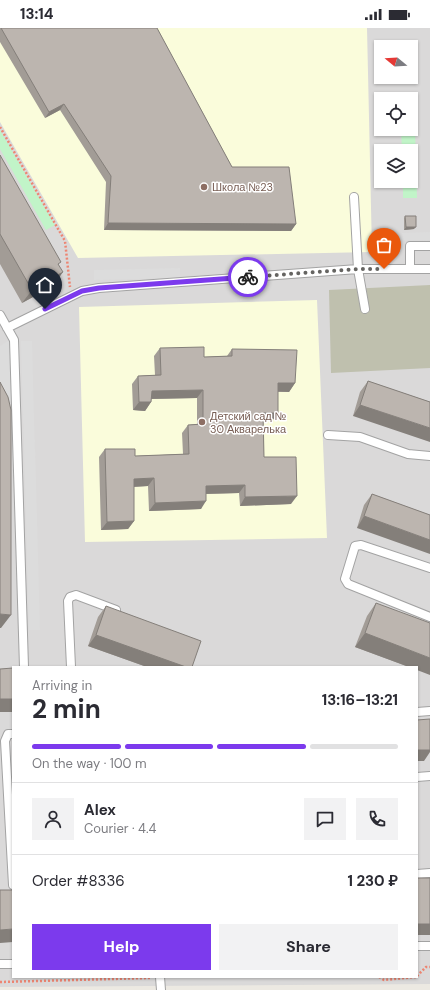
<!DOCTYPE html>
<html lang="en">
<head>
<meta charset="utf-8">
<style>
  :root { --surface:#fff; --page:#f2f2f3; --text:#2b2b33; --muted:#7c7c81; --line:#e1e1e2; --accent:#7c3aed }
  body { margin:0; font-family:"DM Sans",sans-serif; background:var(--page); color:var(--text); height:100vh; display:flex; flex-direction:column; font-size:15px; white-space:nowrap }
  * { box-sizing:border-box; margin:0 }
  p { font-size:13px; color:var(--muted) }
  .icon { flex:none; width:22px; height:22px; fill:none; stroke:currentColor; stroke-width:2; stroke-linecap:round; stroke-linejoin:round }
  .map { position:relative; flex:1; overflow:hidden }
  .sheet { position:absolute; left:12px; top:638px; width:406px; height:312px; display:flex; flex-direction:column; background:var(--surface); border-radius:0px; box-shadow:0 1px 3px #0004 }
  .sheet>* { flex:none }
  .needle { width:26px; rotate:288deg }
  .buttons { position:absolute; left:374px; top:12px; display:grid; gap:8px }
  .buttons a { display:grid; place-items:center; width:44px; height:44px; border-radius:0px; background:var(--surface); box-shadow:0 1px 3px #0004; font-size:20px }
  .pin { position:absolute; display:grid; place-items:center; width:34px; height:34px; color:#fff; margin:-41px -17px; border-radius:50% 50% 50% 0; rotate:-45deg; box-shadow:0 0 4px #0007 }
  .pin .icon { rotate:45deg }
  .courier { position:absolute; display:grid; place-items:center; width:40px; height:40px; margin:-20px; border:3px solid #7c3aed; border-radius:50%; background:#fff; color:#222; box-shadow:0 1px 5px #0007 }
  .headline em { font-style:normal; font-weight:700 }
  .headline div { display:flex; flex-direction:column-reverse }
  .headline { display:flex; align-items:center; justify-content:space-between; height:68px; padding:0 20px }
  h1 { font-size:26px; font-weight:700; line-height:30px }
  .bar { display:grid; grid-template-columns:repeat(4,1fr); gap:6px 4px; align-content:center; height:48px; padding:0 20px }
  .bar i { height:5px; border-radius:3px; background:var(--line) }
  .bar .on { background:var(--accent) }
  .bar p { grid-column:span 4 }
  .line { display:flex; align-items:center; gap:10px; padding:0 20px; border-top:1px solid var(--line) }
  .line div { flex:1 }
  .round { display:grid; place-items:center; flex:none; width:42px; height:42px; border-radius:0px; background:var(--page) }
  .button { display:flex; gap:8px; margin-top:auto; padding:8px 20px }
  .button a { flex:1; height:46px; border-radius:0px; background:var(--accent); color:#fff; font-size:16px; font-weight:700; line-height:46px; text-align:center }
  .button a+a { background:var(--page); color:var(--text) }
  .status { display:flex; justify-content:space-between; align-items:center; height:28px; padding:0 20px; background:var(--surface); direction:ltr }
  .status svg { height:11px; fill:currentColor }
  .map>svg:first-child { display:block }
  .residential { fill:#dad9d9; fill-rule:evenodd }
  .education { fill:#fafcdb }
  .construction { fill:#bfc0ae }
  .park { fill:#c1f4c8 }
  .parking { fill:#dcdcdc }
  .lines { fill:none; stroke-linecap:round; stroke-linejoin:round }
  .lane-casing { stroke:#a3a3a3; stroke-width:10 }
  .path { stroke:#ed8572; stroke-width:2.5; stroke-dasharray:2 2; stroke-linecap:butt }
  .lane { stroke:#fff; stroke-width:8 }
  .wall { fill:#a29c96 }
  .shaded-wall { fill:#847f7a }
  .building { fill:#bcb5af; stroke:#847f7a }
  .done { stroke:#656461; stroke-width:4; stroke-dasharray:0 7.2 }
  .route { stroke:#7c3aed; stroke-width:5 }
  .education-dot { fill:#8d6e63; stroke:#fff; stroke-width:1.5 }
  .labels { text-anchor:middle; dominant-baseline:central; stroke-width:3; stroke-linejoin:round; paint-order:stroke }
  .education-label { font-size:11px; fill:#785e54; stroke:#fff; text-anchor:start }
</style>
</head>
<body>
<div class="status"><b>13:14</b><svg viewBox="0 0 49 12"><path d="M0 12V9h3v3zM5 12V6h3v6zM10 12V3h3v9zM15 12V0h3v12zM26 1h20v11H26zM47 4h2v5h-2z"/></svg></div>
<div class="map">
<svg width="430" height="962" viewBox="0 0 430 962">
  <rect width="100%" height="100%" fill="#ece9e2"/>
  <!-- residential -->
  <path class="residential" d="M0,0H430V956L0,959ZM381,19H411V49H381ZM381,71H411V101H381ZM381,123H411V153H381ZM13,639H417V949H13Z"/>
  <!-- education -->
  <path class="education" d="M0,0H367L372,224L78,230L0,94Z
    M317,272L327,510L85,514L79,279Z"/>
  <!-- construction -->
  <path class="construction" d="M430,257V340L331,345L329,262Z"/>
  <!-- park -->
  <path class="park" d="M400,67H414L417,170H403V153H411V123H402L401,101H411V71H401Z
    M0,102L55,197L46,202L0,121Z"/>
  <!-- parking -->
  <path class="parking" d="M430,204V212L403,213L402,205Z
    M180,240V250L94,252V242Z
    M8,313L10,316L12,376L0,356V318Z
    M21,313H32L40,602H29Z"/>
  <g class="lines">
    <defs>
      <path id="lane" d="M354,169L358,241L365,281
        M410,241V218H430
        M0,287L14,312L24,639
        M7,300L82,263L99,260L358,241H430
        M328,407L360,409L408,426L430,428
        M430,540L361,517L355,518L345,551L348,556L430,589
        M71,639L68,573L70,569L76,567L116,582
        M417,684L430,683
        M13,706H8L5,713L13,857
        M417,749L430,748
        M417,846L430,845
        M417,918H430
        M0,936H13
        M160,949L161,962"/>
    </defs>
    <!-- lane casing -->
    <use href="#lane" class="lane-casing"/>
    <!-- path -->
    <path class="path" d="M0,99L65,213L70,259
      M417,948L426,939H430
      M379,949L384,952L416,949
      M0,954L150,950"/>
    <!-- lane -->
    <use href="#lane" class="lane"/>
  </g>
  <!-- wall -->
  <path class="wall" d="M0,0H157L232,139L296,196L291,203L104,202L106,154L60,82L45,90L0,14Z
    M0,127L59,237L53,258L22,275L0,236Z
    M405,188L414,201L404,202V190Z
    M160,320L204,329L227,328L232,321L295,355L289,364H278V385L272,393H263L264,429L291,476L240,478L239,465L206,466L201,481L149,483L148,458L134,459V493L128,501L101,502L99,429L105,421L135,428L183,426L182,405L188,397L197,396V370L151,371V374L145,383L133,382L132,356L138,348L155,347L154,328Z
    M368,353L430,374L353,388L360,364Z
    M372,466L430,487L357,500L364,477Z
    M376,575L417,639H409L355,619L367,588Z
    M106,578L192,639H147L88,618L98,589Z"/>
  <!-- shaded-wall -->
  <path class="shaded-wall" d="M64,76L60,82L45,90L49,84Z
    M108,195L296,196L291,203L104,202Z
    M406,199H416L414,201L404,202Z
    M63,244L53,258L22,275L32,262Z
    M278,355H295L289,364L272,363Z
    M203,362L197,370L146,371L152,363Z
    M139,374H151L145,383L133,382Z
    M360,377L430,400V414L353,388Z
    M263,385H278L272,393H257Z
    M154,450L148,458L128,459L134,451Z
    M245,457L239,465L200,466L206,458Z
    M297,468L291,476L240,478L245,469Z
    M206,473L201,481L149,483L155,475Z
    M364,488L430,512V526L357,500Z
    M134,493L128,501L101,502L107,494Z
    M0,586L11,587L1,600H0Z
    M365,605L430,630V647L417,642V639H409L355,619Z
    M96,607L186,639H147L88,618Z
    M0,671H13V684H0Z
    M417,722H430V724L424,733H417Z
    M417,896H430V907H417Z
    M13,901V914L0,915V902Z"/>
  <!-- building -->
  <path class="building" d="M1,0H157L232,139H289L296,196L108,195L111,148L64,76L49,84Z
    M0,127L61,234L58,236L63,244L32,262L0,206Z
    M405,188H416V199H406Z
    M204,319V329L232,328V321L297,322L295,355H278V385H263L264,429H296L297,468L245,469V457L206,458V473L155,475L154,450L134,451V493L107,494L105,421H135V428L189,426L188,397L203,396V362L152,363L151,374H139L138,348L161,347L160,320Z
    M368,353L430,374V400L360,377Z
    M0,354L8,369L11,382V587L0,586Z
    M372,466L430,487V512L364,488Z
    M376,575L430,595V630L365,605Z
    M106,578L201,613L192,639H186L96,607Z
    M13,640V671H0V641Z
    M430,691V722H417V692Z
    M417,850H430V896H417Z
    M0,862H13V901L0,902Z"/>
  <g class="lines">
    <!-- done -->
    <path class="done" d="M248,249L358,241H384"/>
    <!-- route -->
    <path class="route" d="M45,281L82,263L99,260L248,249"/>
  </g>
  <!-- markers -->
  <g class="education-dot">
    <circle cx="204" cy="159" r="4"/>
    <circle cx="202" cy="394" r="4"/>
  </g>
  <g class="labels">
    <!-- education labels -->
    <g class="education-label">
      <text x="212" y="159">Школа №23</text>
      <text x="210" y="388">Детский сад №<tspan x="210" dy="13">30 Акварелька</tspan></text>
    </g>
  </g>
</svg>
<div class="buttons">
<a><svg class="needle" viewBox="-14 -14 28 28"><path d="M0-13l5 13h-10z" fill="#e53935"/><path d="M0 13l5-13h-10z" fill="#7c7c81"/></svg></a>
<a><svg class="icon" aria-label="locate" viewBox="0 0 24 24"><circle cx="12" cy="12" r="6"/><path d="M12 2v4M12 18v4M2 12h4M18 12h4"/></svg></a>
<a><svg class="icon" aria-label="layers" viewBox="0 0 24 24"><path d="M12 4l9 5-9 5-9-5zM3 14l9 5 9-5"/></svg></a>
</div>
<div class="pin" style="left:384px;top:241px;background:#ea580c"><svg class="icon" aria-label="bag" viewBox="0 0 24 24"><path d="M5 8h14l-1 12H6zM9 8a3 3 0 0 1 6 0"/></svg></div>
<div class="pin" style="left:45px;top:281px;background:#1f2937"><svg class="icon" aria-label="home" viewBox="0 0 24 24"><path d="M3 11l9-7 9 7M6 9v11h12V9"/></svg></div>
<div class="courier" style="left:248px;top:249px"><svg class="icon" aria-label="bike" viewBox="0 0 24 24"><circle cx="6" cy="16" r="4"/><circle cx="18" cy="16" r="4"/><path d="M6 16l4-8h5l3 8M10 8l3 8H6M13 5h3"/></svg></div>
<section class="sheet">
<div class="headline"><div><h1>2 min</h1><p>Arriving in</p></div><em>13:16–13:21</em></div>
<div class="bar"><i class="on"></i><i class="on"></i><i class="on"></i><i></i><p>On the way · 100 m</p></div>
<div class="line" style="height:72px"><a class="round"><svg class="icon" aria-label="person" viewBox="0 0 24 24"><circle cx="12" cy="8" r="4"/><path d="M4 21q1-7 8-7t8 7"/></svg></a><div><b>Alex</b><p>Courier · 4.4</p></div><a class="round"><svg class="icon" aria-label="chat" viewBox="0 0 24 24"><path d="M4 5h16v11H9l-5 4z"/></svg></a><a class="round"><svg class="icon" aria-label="phone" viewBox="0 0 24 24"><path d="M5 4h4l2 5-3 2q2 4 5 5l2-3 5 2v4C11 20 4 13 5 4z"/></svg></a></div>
<div class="line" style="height:52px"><div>Order #8336</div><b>1 230 ₽</b></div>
<div class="button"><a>Help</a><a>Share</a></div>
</section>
</div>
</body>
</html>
